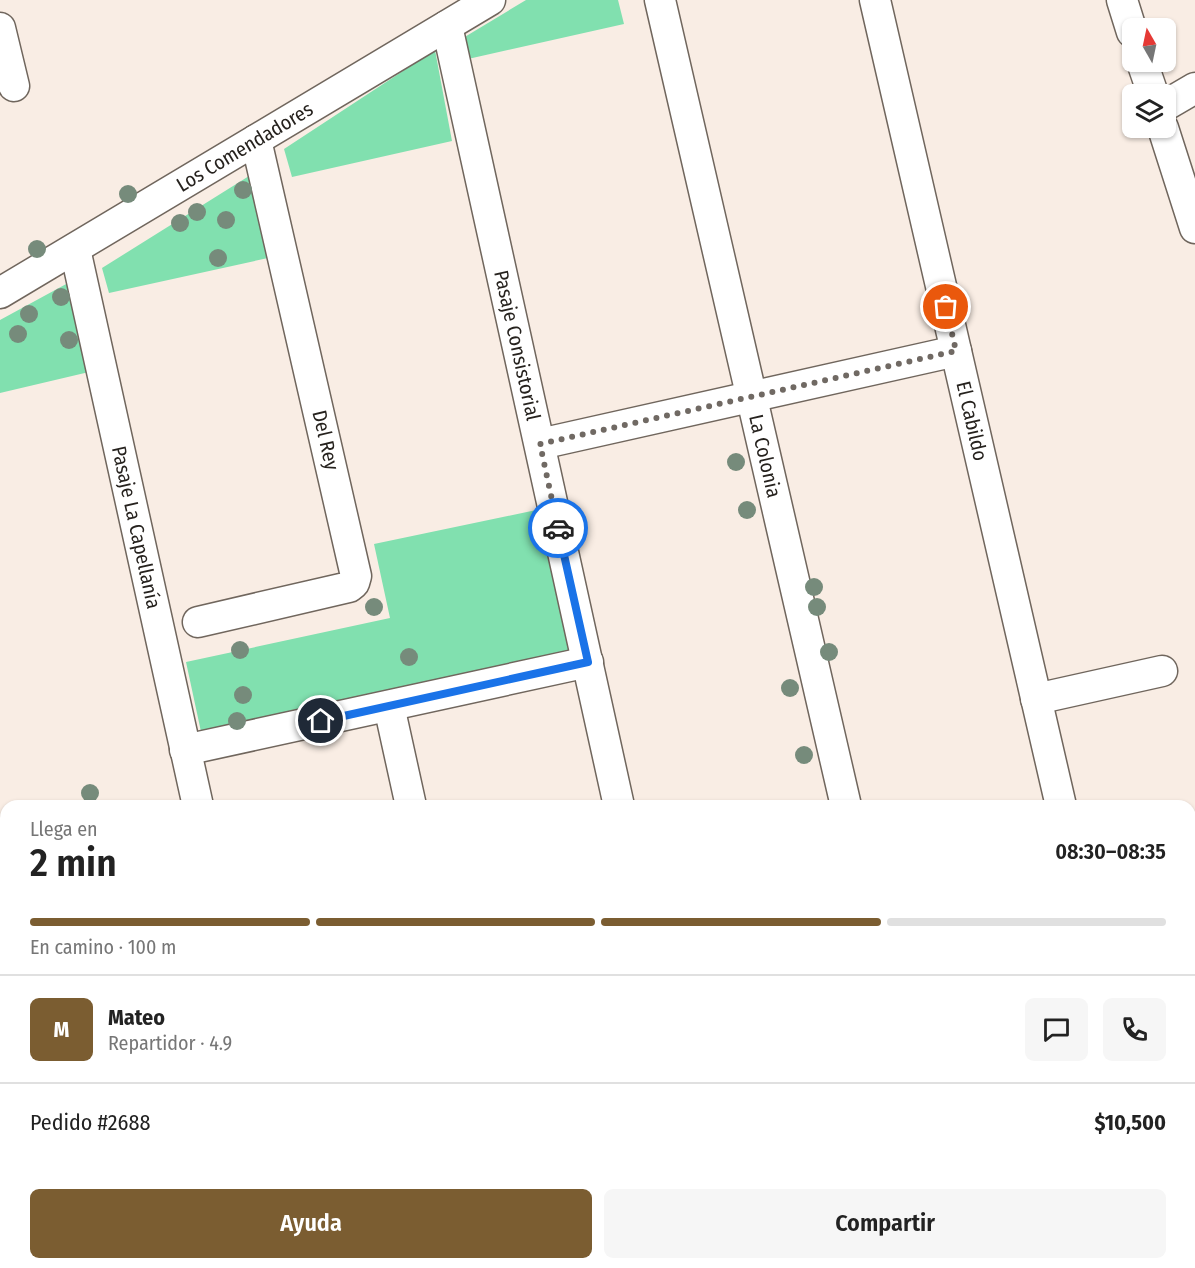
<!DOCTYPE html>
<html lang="es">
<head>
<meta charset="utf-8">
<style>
  :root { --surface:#fff; --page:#f6f6f6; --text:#222; --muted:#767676; --line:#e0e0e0; --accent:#7b5d31 }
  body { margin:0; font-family:"Fira Sans Condensed",sans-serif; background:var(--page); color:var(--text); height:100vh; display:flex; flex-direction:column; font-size:22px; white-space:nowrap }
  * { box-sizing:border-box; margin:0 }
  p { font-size:20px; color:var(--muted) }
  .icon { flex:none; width:33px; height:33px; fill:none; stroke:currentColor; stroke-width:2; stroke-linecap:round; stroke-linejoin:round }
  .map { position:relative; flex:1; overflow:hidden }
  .drawer { position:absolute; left:0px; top:800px; width:1196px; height:470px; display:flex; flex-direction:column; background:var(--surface); border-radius:18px 18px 0 0; box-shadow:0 2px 4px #0004 }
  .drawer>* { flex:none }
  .needle { width:39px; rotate:351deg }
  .tools { position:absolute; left:1122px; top:18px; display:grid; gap:12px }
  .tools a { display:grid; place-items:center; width:54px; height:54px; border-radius:9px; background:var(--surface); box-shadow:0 2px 4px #0004; font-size:30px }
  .pin { position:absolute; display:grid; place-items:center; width:51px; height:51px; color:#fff; margin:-26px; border:3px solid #fff; border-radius:50%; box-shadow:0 2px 6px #0007 }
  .courier { position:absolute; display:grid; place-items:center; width:60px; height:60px; margin:-30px; border:4px solid #1a73e8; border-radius:50%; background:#fff; color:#222; box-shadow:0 2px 8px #0007 }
  .headline em { font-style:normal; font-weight:600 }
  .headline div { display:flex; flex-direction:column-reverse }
  .headline { display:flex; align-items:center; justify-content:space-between; height:102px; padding:0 30px }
  h1 { font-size:39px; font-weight:600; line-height:45px }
  .bar { display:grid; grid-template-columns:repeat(4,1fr); gap:9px 6px; align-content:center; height:72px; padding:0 30px }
  .bar i { height:8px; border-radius:4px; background:var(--line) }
  .bar .active { background:var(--accent) }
  .bar p { grid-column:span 4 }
  .line { display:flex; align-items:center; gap:15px; padding:0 30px; border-top:2px solid var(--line) }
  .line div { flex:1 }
  .round { display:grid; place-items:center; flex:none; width:63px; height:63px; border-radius:9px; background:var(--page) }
  .primary-button { display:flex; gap:12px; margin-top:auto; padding:12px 30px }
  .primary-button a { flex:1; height:69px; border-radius:9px; background:var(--accent); color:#fff; font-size:24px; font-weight:600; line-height:69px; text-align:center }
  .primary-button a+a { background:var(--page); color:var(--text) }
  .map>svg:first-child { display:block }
  .green { fill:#81e0af }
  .building { fill:#d3d0dd; stroke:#b6b3bf; stroke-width:1.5 }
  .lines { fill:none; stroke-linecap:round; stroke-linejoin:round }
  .minor-casing { stroke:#70665d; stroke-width:33 }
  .path { stroke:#9a918b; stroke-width:4; stroke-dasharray:4.5 3; stroke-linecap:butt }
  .minor { stroke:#fff; stroke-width:30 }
  .tree { fill:#768b7b }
  .done { stroke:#706963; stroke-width:6; stroke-dasharray:0 10.8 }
  .route { stroke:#1a73e8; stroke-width:8 }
  .labels { text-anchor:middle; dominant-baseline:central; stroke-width:4.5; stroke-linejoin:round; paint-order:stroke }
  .street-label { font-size:20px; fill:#26221e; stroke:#fff }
</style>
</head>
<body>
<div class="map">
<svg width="1195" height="1268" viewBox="0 0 1195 1268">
  <rect width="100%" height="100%" fill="#f9ede4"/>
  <!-- green -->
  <path class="green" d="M526,0H618L624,24L468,59L463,38Z
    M435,50L452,141L292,177L284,149Z
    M249,176L268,258L109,293L102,268Z
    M68,283L89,372L0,393V320Z
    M541,509L574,662L203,741L186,662L390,618L374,544Z
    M6,1190V1263H67L68,1268H0V1191Z
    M105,1263H398L399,1268H106Z"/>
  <!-- building -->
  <path class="building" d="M1195,1010V1087L1190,1088V1011Z"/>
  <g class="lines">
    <defs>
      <g id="minor">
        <path id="s1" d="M660,0L846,806"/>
        <path id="s2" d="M875,0L1061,806"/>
        <path d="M1122,0L1132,32"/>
        <path id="s3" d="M447,26L619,806"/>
        <path d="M0,28L14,86"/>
        <path d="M1142,62L1153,94"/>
        <path d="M1166,105L1195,88"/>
        <path d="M1163,128L1195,228"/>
        <path id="s4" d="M75,249L198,806"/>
        <path id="s5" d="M0,293L490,0"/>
        <path d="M540,444L956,351"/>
        <path d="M198,622L349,587L354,583L356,576L256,140"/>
        <path d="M1036,699L1162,671"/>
        <path d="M389,706L411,806"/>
        <path d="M185,750L588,662"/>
        <path d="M1190,875L1195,873"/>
        <path d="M0,881L6,880"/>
        <path d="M0,903L6,929"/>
        <path d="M0,1150L6,1149"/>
        <path d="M1190,1216L1195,1215"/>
        <path d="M83,1263L84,1268"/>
        <path d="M970,1268L991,1263"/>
      </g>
    </defs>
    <!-- minor casing -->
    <use href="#minor" class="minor-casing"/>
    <!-- path -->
    <path class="path" d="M1190,1130L1195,1128"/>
    <!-- minor -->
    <use href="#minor" class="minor"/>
  </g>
  <!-- trees -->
  <g class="tree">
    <circle cx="243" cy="190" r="9"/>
    <circle cx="128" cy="194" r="9"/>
    <circle cx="197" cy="212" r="9"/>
    <circle cx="226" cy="220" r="9"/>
    <circle cx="180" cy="223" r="9"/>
    <circle cx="37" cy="249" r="9"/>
    <circle cx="218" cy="258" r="9"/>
    <circle cx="61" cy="297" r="9"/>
    <circle cx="29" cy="314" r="9"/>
    <circle cx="18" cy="334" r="9"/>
    <circle cx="69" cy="340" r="9"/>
    <circle cx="736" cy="462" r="9"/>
    <circle cx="747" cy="510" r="9"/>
    <circle cx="814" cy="587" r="9"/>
    <circle cx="374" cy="607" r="9"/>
    <circle cx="817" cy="607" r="9"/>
    <circle cx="240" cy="650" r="9"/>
    <circle cx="829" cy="652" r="9"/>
    <circle cx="409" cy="657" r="9"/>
    <circle cx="790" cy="688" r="9"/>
    <circle cx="243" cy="695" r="9"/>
    <circle cx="237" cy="721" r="9"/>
    <circle cx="804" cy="755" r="9"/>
    <circle cx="90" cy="793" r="9"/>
  </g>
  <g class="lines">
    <!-- done -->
    <path class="done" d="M558,528L540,444L956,351L946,307"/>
    <!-- route -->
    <path class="route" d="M321,721L588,662L558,528"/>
  </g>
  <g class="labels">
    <!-- street labels -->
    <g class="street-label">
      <text stroke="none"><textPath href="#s5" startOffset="285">Los Comendadores</textPath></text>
      <text stroke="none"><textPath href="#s3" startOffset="327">Pasaje Consistorial</textPath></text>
      <text stroke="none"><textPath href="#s2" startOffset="432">El Cabildo</textPath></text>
      <text transform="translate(326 440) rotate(77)">Del Rey</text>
      <text stroke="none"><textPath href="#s1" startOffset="468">La Colonia</textPath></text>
      <text stroke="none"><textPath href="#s4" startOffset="285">Pasaje La Capellanía</textPath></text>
    </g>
  </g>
</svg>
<div class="tools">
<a><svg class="needle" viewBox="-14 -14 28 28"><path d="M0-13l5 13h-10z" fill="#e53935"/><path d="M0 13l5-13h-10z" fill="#767676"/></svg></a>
<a><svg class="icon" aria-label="layers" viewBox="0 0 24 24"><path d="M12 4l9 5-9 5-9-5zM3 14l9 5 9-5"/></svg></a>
</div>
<div class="pin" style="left:946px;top:307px;background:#ea580c"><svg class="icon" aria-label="bag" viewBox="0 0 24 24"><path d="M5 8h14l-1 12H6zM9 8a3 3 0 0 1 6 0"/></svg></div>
<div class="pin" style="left:321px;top:721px;background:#1f2937"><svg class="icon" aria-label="home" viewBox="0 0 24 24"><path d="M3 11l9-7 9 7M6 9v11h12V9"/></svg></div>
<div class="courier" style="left:558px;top:528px"><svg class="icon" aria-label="car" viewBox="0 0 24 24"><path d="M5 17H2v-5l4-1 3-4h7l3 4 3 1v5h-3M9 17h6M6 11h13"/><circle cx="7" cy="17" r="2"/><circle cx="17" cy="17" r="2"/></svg></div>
<section class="drawer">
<div class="headline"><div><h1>2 min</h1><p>Llega en</p></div><em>08:30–08:35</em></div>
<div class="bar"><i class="active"></i><i class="active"></i><i class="active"></i><i></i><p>En camino · 100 m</p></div>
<div class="line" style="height:108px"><b class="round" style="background:var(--accent);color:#fff">M</b><div><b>Mateo</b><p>Repartidor · 4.9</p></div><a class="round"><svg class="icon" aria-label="chat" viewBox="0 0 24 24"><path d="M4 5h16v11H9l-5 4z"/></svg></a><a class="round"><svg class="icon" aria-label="phone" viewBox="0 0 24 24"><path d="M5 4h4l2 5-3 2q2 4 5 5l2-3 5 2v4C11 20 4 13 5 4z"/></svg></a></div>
<div class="line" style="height:78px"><div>Pedido #2688</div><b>$10,500</b></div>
<div class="primary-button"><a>Ayuda</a><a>Compartir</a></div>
</section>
</div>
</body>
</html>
